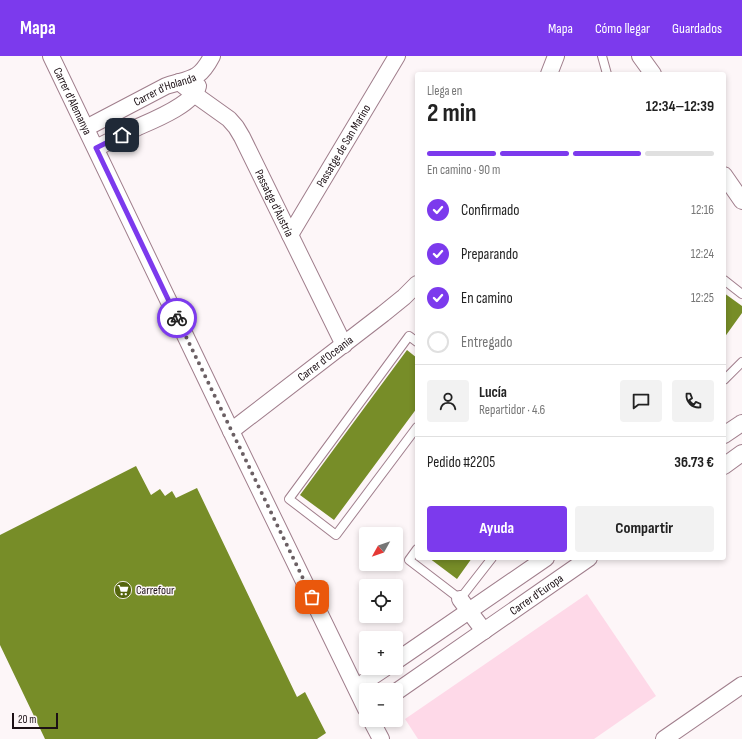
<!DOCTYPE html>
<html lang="es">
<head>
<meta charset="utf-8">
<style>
  :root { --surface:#fff; --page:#f2f2f2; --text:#222; --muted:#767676; --line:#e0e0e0; --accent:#7c3aed }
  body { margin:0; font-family:"Sofia Sans Condensed",sans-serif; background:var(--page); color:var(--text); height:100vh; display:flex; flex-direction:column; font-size:15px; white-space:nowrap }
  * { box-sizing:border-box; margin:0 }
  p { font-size:13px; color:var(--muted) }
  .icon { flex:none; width:22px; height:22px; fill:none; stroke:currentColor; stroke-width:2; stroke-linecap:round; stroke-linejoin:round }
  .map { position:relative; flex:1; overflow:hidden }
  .side { position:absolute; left:415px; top:16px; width:311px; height:488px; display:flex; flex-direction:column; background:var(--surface); border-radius:4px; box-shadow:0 2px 6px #0003 }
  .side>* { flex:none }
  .needle { width:26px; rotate:230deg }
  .tools { position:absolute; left:359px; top:471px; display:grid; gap:8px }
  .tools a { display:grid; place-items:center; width:44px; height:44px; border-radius:4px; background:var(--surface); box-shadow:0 2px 6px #0003; font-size:20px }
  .scale { position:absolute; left:12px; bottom:10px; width:46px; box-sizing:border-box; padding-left:4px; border:2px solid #1c1015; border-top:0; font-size:11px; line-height:14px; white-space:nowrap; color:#1c1015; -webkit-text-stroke:3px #fdf6f8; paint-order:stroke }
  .pin { position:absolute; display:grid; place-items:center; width:34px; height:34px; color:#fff; margin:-17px; border-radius:8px; box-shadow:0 2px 6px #0006 }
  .courier { position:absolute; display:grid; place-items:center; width:40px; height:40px; margin:-20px; border:3px solid #7c3aed; border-radius:50%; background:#fff; color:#222; box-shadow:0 1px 5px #0007 }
  .overview em { font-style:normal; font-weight:700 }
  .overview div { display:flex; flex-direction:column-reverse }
  .overview { display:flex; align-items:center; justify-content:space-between; height:68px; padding:0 12px }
  h1 { font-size:26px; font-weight:700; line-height:30px }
  .bar { display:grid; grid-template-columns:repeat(4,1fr); gap:6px 4px; align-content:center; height:48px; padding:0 12px }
  .bar i { height:5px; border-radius:3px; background:var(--line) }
  .bar .selected { background:var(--accent) }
  .bar p { grid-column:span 4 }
  .line { display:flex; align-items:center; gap:10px; padding:0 12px; border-top:1px solid var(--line) }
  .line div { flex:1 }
  .round { display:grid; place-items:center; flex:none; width:42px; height:42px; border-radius:4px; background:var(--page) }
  ol { padding:0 12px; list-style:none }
  li { display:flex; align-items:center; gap:12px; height:44px }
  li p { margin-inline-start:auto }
  li .icon { padding:4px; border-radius:50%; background:var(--accent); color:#fff; stroke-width:4 }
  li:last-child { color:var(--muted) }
  li i { width:22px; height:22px; border:2px solid var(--line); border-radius:50% }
  .action { display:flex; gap:8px; margin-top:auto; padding:8px 12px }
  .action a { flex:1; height:46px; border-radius:4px; background:var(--accent); color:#fff; font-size:16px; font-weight:700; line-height:46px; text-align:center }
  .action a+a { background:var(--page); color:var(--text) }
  header { display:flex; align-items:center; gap:24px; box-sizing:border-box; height:56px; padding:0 20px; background:var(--accent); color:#fff }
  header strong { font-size:19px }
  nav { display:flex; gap:22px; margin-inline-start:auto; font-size:14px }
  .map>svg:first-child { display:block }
  .green { fill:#fed9e8 }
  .building { fill:#778d28 }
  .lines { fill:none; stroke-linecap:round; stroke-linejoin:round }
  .lane-casing { stroke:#a07e8c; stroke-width:10 }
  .street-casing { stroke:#a07e8c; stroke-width:18 }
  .lane { stroke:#fff; stroke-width:8 }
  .street { stroke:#fff; stroke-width:16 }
  .done { stroke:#6b6064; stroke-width:4; stroke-dasharray:0 7.2 }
  .route { stroke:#7c3aed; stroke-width:5 }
  .labels { text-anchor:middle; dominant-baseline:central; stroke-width:3; stroke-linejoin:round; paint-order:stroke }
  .street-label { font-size:12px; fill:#1c1015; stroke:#fdf6f8 }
  .poi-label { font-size:12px; fill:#1c1015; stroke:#fdf6f8; text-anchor:start }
</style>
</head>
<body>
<header>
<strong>Mapa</strong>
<nav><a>Mapa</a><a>Cómo llegar</a><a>Guardados</a></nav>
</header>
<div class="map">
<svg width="742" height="683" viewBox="0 0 742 683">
  <rect width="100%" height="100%" fill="#fdf6f8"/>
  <!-- green -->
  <path class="green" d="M587,538L656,640L594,683H418L405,663Z"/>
  <!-- building -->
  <path class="building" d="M724,237L742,250V257L724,282Z
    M407,294L417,302V352L334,464L300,439Z
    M136,410L151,439L160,433L165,440L172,435L176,442L197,432L297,641L305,636L326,677L317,683H45L0,589V479Z
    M429,502H472L457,523Z"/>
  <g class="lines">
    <defs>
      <path id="lane" d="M602,0L607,18
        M724,224L742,238
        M417,286L409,280L289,443L336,479L417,371
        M724,324L742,306
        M417,493L409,504L460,543L492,502"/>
      <g id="street">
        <path id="s1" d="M51,0L231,375L366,653"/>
        <path d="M640,0L653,18"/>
        <path d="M549,18L556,0"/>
        <path id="s2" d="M179,26L194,38L229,63L236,71L242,81L344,289"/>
        <path id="s3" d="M86,72L166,30C191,22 199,25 212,0"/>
        <path d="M96,92C110,85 124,78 138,71C154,64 194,48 198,30"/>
        <path d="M724,119L742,145"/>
        <path id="s4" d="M290,179L397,0"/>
        <path id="s5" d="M231,375L383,258L404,241L417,228"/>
        <path d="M724,379L742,367"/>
        <path d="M724,410L742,397"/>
        <path d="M460,543L484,575"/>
        <path d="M396,605L546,502"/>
        <path d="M357,633L367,624L385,612"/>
        <path id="s6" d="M396,636L589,502"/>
        <path d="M371,664L381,683"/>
        <path d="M664,683L742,629"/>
      </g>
    </defs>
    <!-- lane casing -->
    <use href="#lane" class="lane-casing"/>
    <!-- street casing -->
    <use href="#street" class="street-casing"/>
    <!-- lane -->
    <use href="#lane" class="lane"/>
    <!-- street -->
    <use href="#street" class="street"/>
  </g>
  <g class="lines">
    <!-- done -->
    <path class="done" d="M177,262L312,541"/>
    <!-- route -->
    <path class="route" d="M122,79L96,92L177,262"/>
  </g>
  <!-- icons -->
  <defs>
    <symbol id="supermarket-disc" viewBox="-11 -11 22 22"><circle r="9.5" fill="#54650d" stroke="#fdf6f8"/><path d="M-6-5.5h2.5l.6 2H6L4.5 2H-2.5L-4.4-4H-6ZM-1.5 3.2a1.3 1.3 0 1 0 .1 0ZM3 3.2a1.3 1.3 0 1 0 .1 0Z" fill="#fff"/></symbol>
  </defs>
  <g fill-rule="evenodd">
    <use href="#supermarket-disc" x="113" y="524" width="20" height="20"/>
  </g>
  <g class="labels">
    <!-- street labels -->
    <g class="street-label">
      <text stroke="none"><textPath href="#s3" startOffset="88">Carrer d'Holanda</textPath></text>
      <text stroke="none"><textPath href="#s1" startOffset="50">Carrer d'Alemanya</textPath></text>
      <text stroke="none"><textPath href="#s4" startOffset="104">Passatge de San Marino</textPath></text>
      <text stroke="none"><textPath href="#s2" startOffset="158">Passatge d'Àustria</textPath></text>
      <text stroke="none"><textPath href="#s5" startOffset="119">Carrer d'Oceania</textPath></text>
      <text stroke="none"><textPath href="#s6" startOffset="171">Carrer d'Europa</textPath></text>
    </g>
    <!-- poi labels -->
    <g class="poi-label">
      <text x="136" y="534">Carrefour</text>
    </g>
  </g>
</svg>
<div class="tools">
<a><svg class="needle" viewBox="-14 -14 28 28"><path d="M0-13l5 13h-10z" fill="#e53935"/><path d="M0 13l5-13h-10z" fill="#767676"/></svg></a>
<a><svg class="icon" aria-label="locate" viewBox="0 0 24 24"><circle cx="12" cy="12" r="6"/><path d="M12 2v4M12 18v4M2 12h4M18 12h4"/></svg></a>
<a>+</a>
<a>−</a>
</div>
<div class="scale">20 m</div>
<div class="pin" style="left:312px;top:541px;background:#ea580c"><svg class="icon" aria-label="bag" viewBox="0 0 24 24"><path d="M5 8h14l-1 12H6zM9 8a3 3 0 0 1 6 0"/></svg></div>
<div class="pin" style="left:122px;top:79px;background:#1f2937"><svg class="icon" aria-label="home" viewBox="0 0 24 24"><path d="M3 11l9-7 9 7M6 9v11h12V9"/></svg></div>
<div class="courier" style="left:177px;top:262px"><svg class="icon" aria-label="bike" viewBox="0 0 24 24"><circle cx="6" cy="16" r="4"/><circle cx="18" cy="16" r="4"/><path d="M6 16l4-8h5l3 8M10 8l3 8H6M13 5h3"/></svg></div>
<section class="side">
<div class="overview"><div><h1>2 min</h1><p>Llega en</p></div><em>12:34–12:39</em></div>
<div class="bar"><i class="selected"></i><i class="selected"></i><i class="selected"></i><i></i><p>En camino · 90 m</p></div>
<ol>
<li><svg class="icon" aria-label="check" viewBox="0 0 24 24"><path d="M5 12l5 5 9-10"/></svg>Confirmado<p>12:16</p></li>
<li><svg class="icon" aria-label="check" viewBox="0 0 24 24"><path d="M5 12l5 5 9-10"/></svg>Preparando<p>12:24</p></li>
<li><svg class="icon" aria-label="check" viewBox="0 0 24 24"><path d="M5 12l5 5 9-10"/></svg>En camino<p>12:25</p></li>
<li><i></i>Entregado</li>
</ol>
<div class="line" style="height:72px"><a class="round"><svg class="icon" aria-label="person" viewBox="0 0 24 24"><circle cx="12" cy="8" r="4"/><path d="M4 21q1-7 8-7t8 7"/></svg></a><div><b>Lucía</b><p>Repartidor · 4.6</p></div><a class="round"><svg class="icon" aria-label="chat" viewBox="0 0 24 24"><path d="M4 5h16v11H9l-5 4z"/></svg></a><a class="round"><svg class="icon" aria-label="phone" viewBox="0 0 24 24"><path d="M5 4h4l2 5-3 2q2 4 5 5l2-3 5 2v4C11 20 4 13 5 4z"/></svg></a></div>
<div class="line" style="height:52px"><div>Pedido #2205</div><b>36.73 €</b></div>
<div class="action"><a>Ayuda</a><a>Compartir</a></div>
</section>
</div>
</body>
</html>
